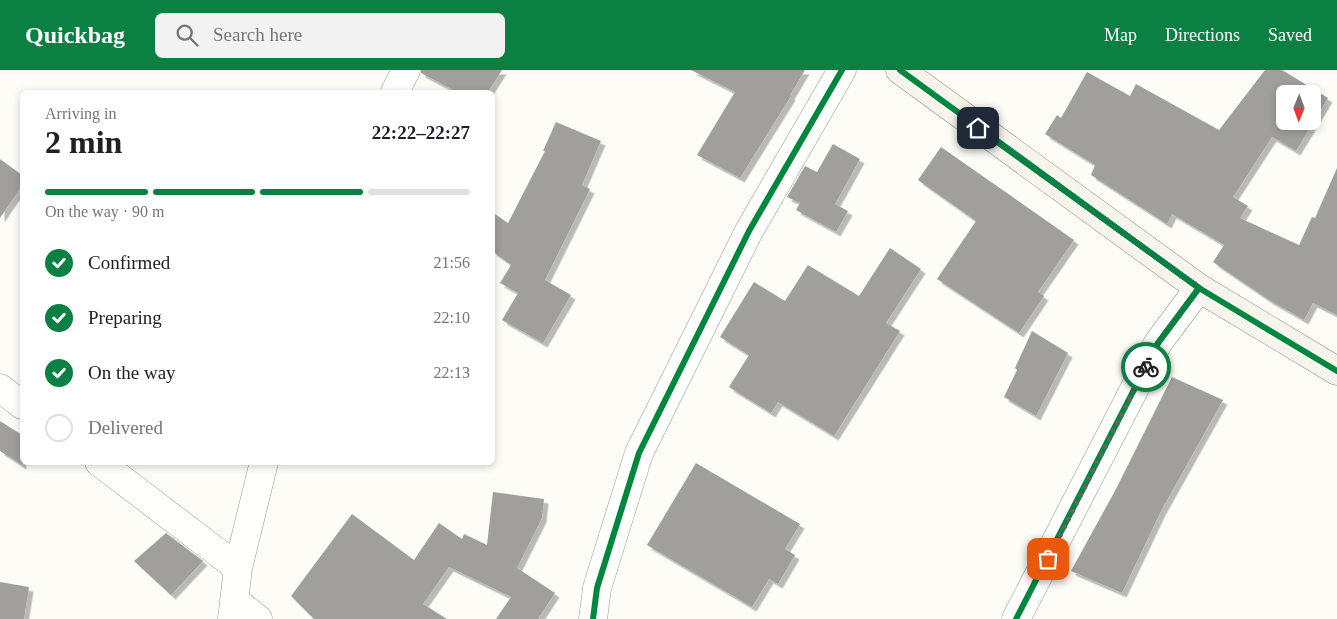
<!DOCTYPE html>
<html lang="en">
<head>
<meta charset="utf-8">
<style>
  :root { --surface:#fff; --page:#f2f2f2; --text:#202124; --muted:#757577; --line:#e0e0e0; --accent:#0b8043 }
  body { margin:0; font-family:"Times New Roman",serif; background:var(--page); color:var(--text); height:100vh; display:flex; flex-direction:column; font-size:19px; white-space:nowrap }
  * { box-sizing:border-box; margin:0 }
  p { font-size:16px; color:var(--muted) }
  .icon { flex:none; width:28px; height:28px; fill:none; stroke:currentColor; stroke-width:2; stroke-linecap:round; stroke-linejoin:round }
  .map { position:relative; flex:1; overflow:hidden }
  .side { position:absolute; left:20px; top:20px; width:475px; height:375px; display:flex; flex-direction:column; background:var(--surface); border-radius:8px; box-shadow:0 2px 8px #0003 }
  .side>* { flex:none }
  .needle { width:32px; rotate:181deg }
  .tools { position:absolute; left:1276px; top:15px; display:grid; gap:10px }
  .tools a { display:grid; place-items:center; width:45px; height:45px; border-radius:8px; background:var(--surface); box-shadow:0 2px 8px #0003; font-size:25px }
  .pin { position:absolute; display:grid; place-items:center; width:42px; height:42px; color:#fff; margin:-21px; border-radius:10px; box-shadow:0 2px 8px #0006 }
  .courier { position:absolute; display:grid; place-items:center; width:50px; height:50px; margin:-25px; border:4px solid #0b8043; border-radius:50%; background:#fff; color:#222; box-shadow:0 1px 6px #0007 }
  .summary em { font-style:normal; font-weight:700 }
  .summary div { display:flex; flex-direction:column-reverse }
  .summary { display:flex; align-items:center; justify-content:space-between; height:85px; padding:0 25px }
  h1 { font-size:32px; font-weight:700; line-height:38px }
  .bar { display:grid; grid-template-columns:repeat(4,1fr); gap:8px 5px; align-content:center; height:60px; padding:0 25px }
  .bar i { height:6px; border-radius:4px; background:var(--line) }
  .bar .active { background:var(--accent) }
  .bar p { grid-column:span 4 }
  ol { padding:0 25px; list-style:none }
  li { display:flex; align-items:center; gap:15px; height:55px }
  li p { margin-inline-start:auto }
  li .icon { padding:5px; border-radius:50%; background:var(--accent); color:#fff; stroke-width:4 }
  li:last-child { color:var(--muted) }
  li i { width:28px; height:28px; border:2px solid var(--line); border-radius:50% }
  header { display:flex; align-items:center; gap:30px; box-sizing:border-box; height:70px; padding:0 25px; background:var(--accent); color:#fff }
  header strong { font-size:24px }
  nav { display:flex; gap:28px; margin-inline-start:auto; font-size:18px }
  .search { width:350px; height:45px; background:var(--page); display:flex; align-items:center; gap:12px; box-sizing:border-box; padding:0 18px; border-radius:8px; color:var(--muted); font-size:19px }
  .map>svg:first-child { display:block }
  .building { fill:#a19f9c; fill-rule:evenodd; filter:url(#shadow) }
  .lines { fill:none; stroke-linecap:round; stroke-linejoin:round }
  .street-casing { stroke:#979795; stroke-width:29 }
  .secondary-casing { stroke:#8e8d8b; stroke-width:29 }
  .street { stroke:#fffffe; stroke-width:28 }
  .secondary { stroke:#f6f4eb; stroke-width:28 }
  .cycleway-casing { stroke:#fff; stroke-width:9 }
  .cycleway { stroke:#00873e; stroke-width:6 }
  .done { stroke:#646362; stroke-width:5; stroke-dasharray:0 9 }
  .route { stroke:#0b8043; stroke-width:6 }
</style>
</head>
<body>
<header>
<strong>Quickbag</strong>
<div class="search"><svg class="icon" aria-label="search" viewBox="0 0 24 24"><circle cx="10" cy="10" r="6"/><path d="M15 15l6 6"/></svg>Search here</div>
<nav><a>Map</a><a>Directions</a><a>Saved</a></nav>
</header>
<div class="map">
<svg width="1337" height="549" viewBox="0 0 1337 549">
  <defs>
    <filter id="shadow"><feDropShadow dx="4.5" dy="4.5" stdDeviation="0" flood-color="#0004"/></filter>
  </defs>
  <rect width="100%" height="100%" fill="#fdfcf7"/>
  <!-- building -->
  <path class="building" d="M421,0H502L488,22H457L421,3Z
    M691,0H805L790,25L791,26L740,108L697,85L735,22Z
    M1265,0H1282L1328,28L1296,81L1272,67L1233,127L1248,136L1240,148L1299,175L1312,147L1315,148L1337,98V245L1313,233L1304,250L1269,230L1213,192L1224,175L1172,144L1167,154L1091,105L1095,95L1045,64L1057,45L1061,48L1087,2L1130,26L1136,14L1219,60ZM1285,24H1312V51H1285Z
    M556,52L601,71L582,115L590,119L545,210L571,225L543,273L502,250L518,223L500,213L511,195L492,181V142L508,153L545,81H543Z
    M833,74L860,89L835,134L848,141L836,162L796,140L800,133L787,127L805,96L817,102Z
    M941,77L1074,170L1038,222L1044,226L1019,263L937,209L976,151L918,110Z
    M0,89L22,105V116L0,148Z
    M890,178L921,199L886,253L900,261L834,366L778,332L771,343L729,317L749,285L720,267L754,212L785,231L808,195L859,226Z
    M1032,261L1068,283L1036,346L1004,327L1017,300L1015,298Z
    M1172,307L1223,330L1161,441L1122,523L1071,501L1116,419Z
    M0,351L22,365V395L0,381Z
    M696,393L800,454L785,479L795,485L778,514L769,509L752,537L647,475Z
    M493,422L544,429L542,448L517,498L555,523L538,549H496L511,527L449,497L423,534L447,549H314L291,526L352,444L414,490L439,453L462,469L464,464L487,475Z
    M166,463L203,491L171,525L134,491Z
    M0,512L29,517L24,549H0Z"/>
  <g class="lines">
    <defs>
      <path id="street" d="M395,22L406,0
        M0,318L22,335
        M99,392L238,498
        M235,531L258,549
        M232,549L238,498L264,392
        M593,549L597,518L639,383L749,161L842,0
        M1016,549L1158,273L1199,218"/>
      <path id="secondary" d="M900,0L1199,218L1337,301"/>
    </defs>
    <!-- street casing -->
    <use href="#street" class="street-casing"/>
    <!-- secondary casing -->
    <use href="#secondary" class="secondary-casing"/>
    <!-- street -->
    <use href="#street" class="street"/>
    <!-- secondary -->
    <use href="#secondary" class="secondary"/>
    <defs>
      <path id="cycleway" d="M900,0L1199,218L1337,301
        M593,549L597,518L639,383L749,161L842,0
        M1016,549L1158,273L1199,218"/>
    </defs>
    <!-- cycleway casing -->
    <use href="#cycleway" class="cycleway-casing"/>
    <!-- cycleway -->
    <use href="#cycleway" class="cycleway"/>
  </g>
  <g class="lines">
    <!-- done -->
    <path class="done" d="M1048,489L1146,297"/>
    <!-- route -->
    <path class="route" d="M978,58L1199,218L1158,273L1146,297"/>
  </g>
</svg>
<div class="tools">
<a><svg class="needle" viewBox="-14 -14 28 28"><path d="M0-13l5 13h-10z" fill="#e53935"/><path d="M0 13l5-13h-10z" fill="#757577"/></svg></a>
</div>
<div class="pin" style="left:1048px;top:489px;background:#ea580c"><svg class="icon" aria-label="bag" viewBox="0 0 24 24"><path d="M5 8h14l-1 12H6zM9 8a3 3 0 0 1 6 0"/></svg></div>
<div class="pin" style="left:978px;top:58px;background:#1f2937"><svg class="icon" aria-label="home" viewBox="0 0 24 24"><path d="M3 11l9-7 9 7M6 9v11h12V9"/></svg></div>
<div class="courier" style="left:1146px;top:297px"><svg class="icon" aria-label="bike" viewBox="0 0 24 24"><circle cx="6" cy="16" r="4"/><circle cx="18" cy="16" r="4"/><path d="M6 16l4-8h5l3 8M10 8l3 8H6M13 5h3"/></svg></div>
<section class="side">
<div class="summary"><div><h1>2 min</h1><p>Arriving in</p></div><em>22:22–22:27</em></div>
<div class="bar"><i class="active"></i><i class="active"></i><i class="active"></i><i></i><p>On the way · 90 m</p></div>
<ol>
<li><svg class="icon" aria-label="check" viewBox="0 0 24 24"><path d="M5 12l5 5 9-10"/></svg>Confirmed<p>21:56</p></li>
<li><svg class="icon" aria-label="check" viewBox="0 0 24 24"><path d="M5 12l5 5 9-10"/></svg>Preparing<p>22:10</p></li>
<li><svg class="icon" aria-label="check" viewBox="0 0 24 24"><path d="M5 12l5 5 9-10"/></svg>On the way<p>22:13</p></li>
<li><i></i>Delivered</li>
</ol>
</section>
</div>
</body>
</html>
